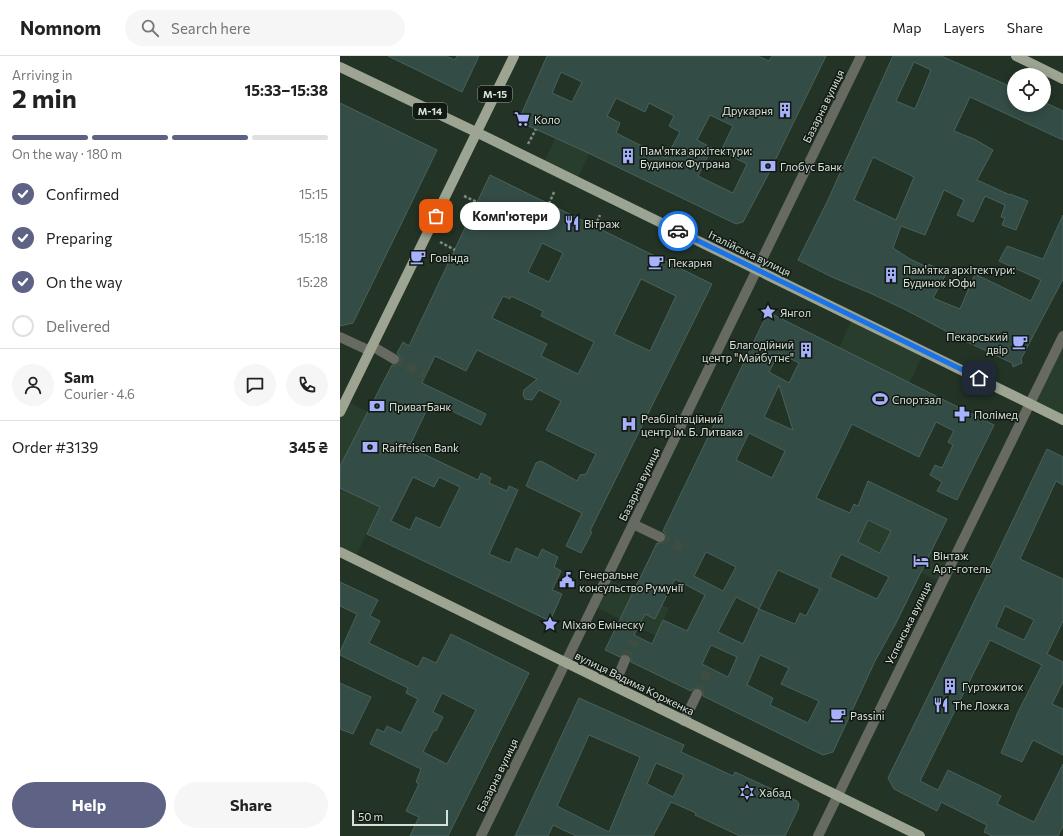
<!DOCTYPE html>
<html lang="en">
<head>
<meta charset="utf-8">
<style>
  :root { --surface:#fff; --page:#f6f6f6; --text:#222; --muted:#767676; --line:#e0e0e0; --accent:#5e6284 }
  body { margin:0; font-family:Commissioner,sans-serif; background:var(--page); color:var(--text); height:100vh; display:flex; flex-direction:column; font-size:15px; white-space:nowrap }
  * { box-sizing:border-box; margin:0 }
  p { font-size:13px; color:var(--muted) }
  .icon { flex:none; width:22px; height:22px; fill:none; stroke:currentColor; stroke-width:2; stroke-linecap:round; stroke-linejoin:round }
  .map { position:relative; flex:1; overflow:hidden }
  .panel { display:flex; flex-direction:column; background:var(--surface); width:340px }
  .panel>* { flex:none }
  .buttons { position:absolute; left:667px; top:12px; display:grid; gap:8px }
  .buttons a { display:grid; place-items:center; width:44px; height:44px; border-radius:50%; background:var(--surface); box-shadow:0 2px 10px #0003; font-size:20px }
  .scale { position:absolute; left:12px; bottom:10px; width:96px; box-sizing:border-box; padding-left:4px; border:2px solid #d6e1d8; border-top:0; font-size:11px; line-height:14px; white-space:nowrap; color:#d6e1d8; -webkit-text-stroke:3px #121913; paint-order:stroke }
  .pin { position:absolute; display:grid; place-items:center; width:34px; height:34px; color:#fff; margin:-17px; border-radius:8px; box-shadow:0 2px 6px #0006 }
  .courier { position:absolute; display:grid; place-items:center; width:40px; height:40px; margin:-20px; border:3px solid #1a73e8; border-radius:50%; background:#fff; color:#222; box-shadow:0 1px 5px #0007 }
  .bubble { position:absolute; height:28px; border-radius:14px; background:var(--surface); box-shadow:0 2px 10px #0003; font-size:13px; font-weight:700; line-height:28px; text-align:center }
  .summary em { font-style:normal; font-weight:700 }
  .summary div { display:flex; flex-direction:column-reverse }
  .summary { display:flex; align-items:center; justify-content:space-between; height:68px; padding:0 12px }
  h1 { font-size:26px; font-weight:700; line-height:30px }
  .bar { display:grid; grid-template-columns:repeat(4,1fr); gap:6px 4px; align-content:center; height:48px; padding:0 12px }
  .bar i { height:5px; border-radius:3px; background:var(--line) }
  .bar .selected { background:var(--accent) }
  .bar p { grid-column:span 4 }
  .line { display:flex; align-items:center; gap:10px; padding:0 12px; border-top:1px solid var(--line) }
  .line div { flex:1 }
  .round { display:grid; place-items:center; flex:none; width:42px; height:42px; border-radius:21px; background:var(--page) }
  ol { padding:0 12px; list-style:none }
  li { display:flex; align-items:center; gap:12px; height:44px }
  li p { margin-inline-start:auto }
  li .icon { padding:4px; border-radius:50%; background:var(--accent); color:#fff; stroke-width:4 }
  li:last-child { color:var(--muted) }
  li i { width:22px; height:22px; border:2px solid var(--line); border-radius:50% }
  .cta { display:flex; gap:8px; margin-top:auto; padding:8px 12px }
  .cta a { flex:1; height:46px; border-radius:24px; background:var(--accent); color:#fff; font-size:16px; font-weight:700; line-height:46px; text-align:center }
  .cta a+a { background:var(--page); color:var(--text) }
  header { display:flex; align-items:center; gap:24px; box-sizing:border-box; height:56px; padding:0 20px; background:var(--surface); border-bottom:1px solid var(--line) }
  header strong { font-size:19px }
  nav { display:flex; gap:22px; margin-inline-start:auto; font-size:14px }
  .search { width:280px; height:36px; background:var(--page); display:flex; align-items:center; gap:10px; box-sizing:border-box; padding:0 14px; border-radius:22px; color:var(--muted); font-size:15px }
  main { display:flex; flex:1; min-height:0 }
  .map>svg:first-child { display:block }
  .built { fill:#283d2c }
  .building { fill:#344c46; stroke:#49625b; fill-rule:evenodd }
  .lines { fill:none; stroke-linecap:round; stroke-linejoin:round }
  .minor-tunnel { stroke:#3e4d41; stroke-width:10; stroke-dasharray:10 5; stroke-linecap:butt }
  .path { stroke:#7f8c81; stroke-width:2.5; stroke-dasharray:3 2; stroke-linecap:butt }
  .minor { stroke:#666a61; stroke-width:10 }
  .major { stroke:#9da492; stroke-width:10 }
  .done { stroke:#97a49a; stroke-width:4; stroke-dasharray:0 7.2 }
  .route { stroke:#1a73e8; stroke-width:5 }
  .labels { text-anchor:middle; dominant-baseline:central; stroke-width:3; stroke-linejoin:round; paint-order:stroke }
  .shield { fill:#121913; stroke:#9ba59d; stroke-width:1 }
  .shield-label { font-size:10px; font-weight:bold; fill:#d6e1d8 }
  .street-label { font-size:11px; fill:#d6e1d8; stroke:#121913 }
  .poi-label { font-size:11px; fill:#d6e1d8; stroke:#121913; text-anchor:start }
</style>
</head>
<body>
<header>
<strong>Nomnom</strong>
<div class="search"><svg class="icon" aria-label="search" viewBox="0 0 24 24"><circle cx="10" cy="10" r="6"/><path d="M15 15l6 6"/></svg>Search here</div>
<nav><a>Map</a><a>Layers</a><a>Share</a></nav>
</header>
<main>
<section class="panel">
<div class="summary"><div><h1>2 min</h1><p>Arriving in</p></div><em>15:33–15:38</em></div>
<div class="bar"><i class="selected"></i><i class="selected"></i><i class="selected"></i><i></i><p>On the way · 180 m</p></div>
<ol>
<li><svg class="icon" aria-label="check" viewBox="0 0 24 24"><path d="M5 12l5 5 9-10"/></svg>Confirmed<p>15:15</p></li>
<li><svg class="icon" aria-label="check" viewBox="0 0 24 24"><path d="M5 12l5 5 9-10"/></svg>Preparing<p>15:18</p></li>
<li><svg class="icon" aria-label="check" viewBox="0 0 24 24"><path d="M5 12l5 5 9-10"/></svg>On the way<p>15:28</p></li>
<li><i></i>Delivered</li>
</ol>
<div class="line" style="height:72px"><a class="round"><svg class="icon" aria-label="person" viewBox="0 0 24 24"><circle cx="12" cy="8" r="4"/><path d="M4 21q1-7 8-7t8 7"/></svg></a><div><b>Sam</b><p>Courier · 4.6</p></div><a class="round"><svg class="icon" aria-label="chat" viewBox="0 0 24 24"><path d="M4 5h16v11H9l-5 4z"/></svg></a><a class="round"><svg class="icon" aria-label="phone" viewBox="0 0 24 24"><path d="M5 4h4l2 5-3 2q2 4 5 5l2-3 5 2v4C11 20 4 13 5 4z"/></svg></a></div>
<div class="line" style="height:52px"><div>Order #3139</div><b>345 ₴</b></div>
<div class="cta"><a>Help</a><a>Share</a></div>
</section>
<div class="map">
<svg width="723" height="780" viewBox="0 0 723 780">
  <rect width="100%" height="100%" fill="#233326"/>
  <!-- built -->
  <path class="built" d="M242,26L276,42L237,124L203,108Z
    M512,263L583,299L542,383L512,368L499,292Z
    M723,274V362L689,345Z
    M6,345L74,379L13,506L0,500V357Z
    M476,442L551,475L609,505L599,526L541,496L467,464Z
    M267,522L329,552L316,580L255,551Z"/>
  <!-- building -->
  <path class="building" d="M48,0H106L115,4L117,0H139L122,36Z
    M207,0H418L429,5L432,0H486L429,117L403,166L396,168L242,94L182,67L180,61ZM221,16L242,26L232,46L212,37ZM276,42L305,56L309,47L334,60L329,70L340,76L326,102L276,77L280,67L267,60ZM370,59L393,70L381,95L407,108L393,137L358,120L372,92L357,84Z
    M553,0H601L674,32V49H704V46L723,55V84L630,41L614,75L634,83L653,94L637,124L670,139V138L688,145L676,174L662,169L665,162L661,161L665,149L645,140L633,166L617,159L624,144L604,134L585,179L561,170L553,192L570,203L587,211L588,208L607,216L593,242L620,253L635,218L691,245L701,224L659,205L667,190L703,203L723,159V223L681,303L682,307L673,311L672,307L623,284L564,253L530,237L492,221L458,204L487,146ZM574,6L591,14L575,53L556,45ZM533,101L574,121L556,164L514,144Z
    M0,47L97,94L13,267L0,270Z
    M150,119L372,228L250,475L252,476L241,497L226,490L242,457L186,430L196,407L201,405L237,425L240,419L246,418L256,398L206,374L221,345L199,334L192,344L185,343L183,339L184,334L197,323L137,294L126,315L95,300L82,327L146,358L141,369L91,345L69,391L138,424L141,417L151,422L149,427L167,435L169,430L178,434L149,498L170,507L176,492L198,502L202,493L218,501L214,511L221,515L212,534L222,538L210,565L27,478L40,451L0,432V410L52,309H57L60,306V300L57,297L63,286L69,290ZM202,187L223,197L209,226L188,216ZM301,223L336,240L310,295L274,278ZM163,240L170,243L171,240L203,255L201,260L254,286L238,318L201,300L207,288L152,262ZM73,421L94,431L99,421L120,431L100,472L76,461L70,474L51,465Z
    M428,256L654,369L617,444L597,435L602,426L590,419L595,409L602,412L613,389L608,386L614,375L596,366L579,401L512,368L476,442L510,457L514,448L518,450L528,425L607,463L555,569L535,605L493,696L483,699L363,640V635L359,632H354L351,635L291,606V603L288,598H284L280,601L265,594L317,487H323L326,483V478L323,475ZM439,297L459,307L449,327L429,316ZM439,329L453,374L424,361ZM409,377L445,395L432,422L396,404ZM528,464L551,475L540,497L518,486ZM366,496L396,511L383,535L354,520ZM501,498L549,521L537,543L490,521ZM438,514L480,533L466,560L460,557L455,568L419,553ZM335,523L365,539L347,575L323,564L312,588L294,579L305,558L315,563ZM396,541L419,553L403,588L378,576ZM371,589L397,601L388,621L362,608ZM420,599L449,612L441,628L479,645L468,667L430,649L433,642L407,629Z
    M707,393L723,401V429L716,425L680,503L723,523V565L707,598L723,606V626L712,648L723,653V699L693,684L682,706L661,697L678,656L702,609L650,584L580,725L598,734L608,714L661,740L657,748L694,766L723,708V770L718,780H652L644,776L647,769L601,746L597,755L554,733L548,722L622,571ZM665,550L694,564L684,584L656,571Z
    M0,526L38,544L30,560L40,565L29,587L78,611L83,601L96,607L111,578L189,617L108,780H70L79,761L66,755L79,728L76,726L81,713L30,688L37,673L44,676L47,670L61,677L78,643L66,637L68,632L0,599V596L17,558L0,550ZM102,637L136,654L107,708L83,696L94,674L96,675L103,661L93,656Z
    M0,627L31,641L13,678L0,673Z
    M239,642L344,689L341,696L393,720L395,716L457,745L459,748L458,753L445,780H400L355,759L356,757L331,746L313,780H236L213,769L208,780H175ZM249,679L300,701L269,776L217,750ZM316,707L344,719L333,741L307,728Z"/>
  <g class="lines">
    <!-- minor-tunnel -->
    <path class="minor-tunnel" d="M54,303L86,320
      M320,481L344,493
      M285,604L294,584
      M357,638L370,612"/>
    <!-- path -->
    <path class="path" d="M188,88L196,73
      M124,140L137,146
      M209,148L214,136
      M255,170L260,159
      M100,186L115,194"/>
    <!-- minor -->
    <path class="minor" d="M0,281L30,295
      M32,290L54,303
      M293,468L320,481
      M274,630L285,604
      M344,665L357,638
      M141,780L521,0
      M478,780L723,280"/>
    <!-- major -->
    <path class="major" d="M676,0L723,23
      M0,11L136,76L723,364
      M0,356L174,0
      M0,496L580,780"/>
  </g>
  <g class="lines">
    <!-- done -->
    <path class="done" d="M96,160L136,76L338,175"/>
    <!-- route -->
    <path class="route" d="M338,175L639,322"/>
  </g>
  <!-- icons -->
  <defs>
    <symbol id="building-bare" viewBox="-9 -9 18 18"><path d="M-4-6H4V6H1V3H-1V6H-4ZM-2.5-4.3h1.7v1.8h-1.7ZM.8-4.3h1.7v1.8H.8ZM-2.5-1h1.7V.8h-1.7ZM.8-1h1.7V.8H.8Z" fill="#a7b1fc" stroke="#121913" stroke-width="2.5" paint-order="stroke"/></symbol>
    <symbol id="supermarket-bare" viewBox="-9 -9 18 18"><path d="M-6-5.5h2.5l.6 2H6L4.5 2H-2.5L-4.4-4H-6ZM-1.5 3.2a1.3 1.3 0 1 0 .1 0ZM3 3.2a1.3 1.3 0 1 0 .1 0Z" fill="#a7b1fc" stroke="#121913" stroke-width="2.5" paint-order="stroke"/></symbol>
    <symbol id="bank-bare" viewBox="-9 -9 18 18"><path d="M-6-4H6V4H-6ZM0-2.3a2.3 2.3 0 1 0 0 4.6a2.3 2.3 0 1 0 0-4.6Z" fill="#a7b1fc" stroke="#121913" stroke-width="2.5" paint-order="stroke"/></symbol>
    <symbol id="restaurant-bare" viewBox="-9 -9 18 18"><path d="M-5-6h1v4h1v-4h1v4h1v-4h1v5L-1.5 .5V6h-2V.5L-5-1ZM5-6V6H3V1.5H1.5Q1.5-4 5-6Z" fill="#a7b1fc" stroke="#121913" stroke-width="2.5" paint-order="stroke"/></symbol>
    <symbol id="cafe-bare" viewBox="-9 -9 18 18"><path d="M-5.5-4.5H6V0H3Q3 3.5 0 3.5H-2.5Q-5.5 3.5-5.5 0ZM3-3.2v2h1.7v-2ZM-6 4.5H4V6H-6Z" fill="#a7b1fc" stroke="#121913" stroke-width="2.5" paint-order="stroke"/></symbol>
    <symbol id="sight-bare" viewBox="-9 -9 18 18"><path d="M0-6L1.8-2.2L6-1.7L2.9 1.2L3.7 5.4L0 3.3L-3.7 5.4L-2.9 1.2L-6-1.7L-1.8-2.2Z" fill="#a7b1fc" stroke="#121913" stroke-width="2.5" paint-order="stroke"/></symbol>
    <symbol id="stadium-bare" viewBox="-9 -9 18 18"><path d="M0-5a6.5 5 0 1 0 0 10a6.5 5 0 1 0 0-10ZM-3.5-1.8h7v3.6h-7Z" fill="#a7b1fc" stroke="#121913" stroke-width="2.5" paint-order="stroke"/></symbol>
    <symbol id="pharmacy-bare" viewBox="-9 -9 18 18"><path d="M-2-6h4v4h4v4h-4v4h-4v-4h-4v-4h4Z" fill="#a7b1fc" stroke="#121913" stroke-width="2.5" paint-order="stroke"/></symbol>
    <symbol id="hospital-bare" viewBox="-9 -9 18 18"><path d="M-5-5h3v3.5h4V-5h3V5h-3V1.5h-4V5h-3Z" fill="#a7b1fc" stroke="#121913" stroke-width="2.5" paint-order="stroke"/></symbol>
    <symbol id="hotel-bare" viewBox="-9 -9 18 18"><path d="M-6-4.5h1.5V1H6V5H4.5V3h-9V5H-6ZM-4 0a1.8 1.8 0 1 1 3.6 0ZM.5 0V-2.5h3Q6-2.5 6 0Z" fill="#a7b1fc" stroke="#121913" stroke-width="2.5" paint-order="stroke"/></symbol>
    <symbol id="civic-bare" viewBox="-9 -9 18 18"><path d="M-.6-6.5H3V-4.5H.6V-3L4-1V1h2V6H-6V1h2V-1L-.6-3ZM-1.2 2.5V6h2.4V2.5Z" fill="#a7b1fc" stroke="#121913" stroke-width="2.5" paint-order="stroke"/></symbol>
    <symbol id="synagogue-bare" viewBox="-9 -9 18 18"><path d="M0-6.5L5.6 3.2H-5.6ZM0 6.5L5.6-3.2H-5.6Z" fill="#a7b1fc" stroke="#121913" stroke-width="2.5" paint-order="stroke"/></symbol>
  </defs>
  <g fill-rule="evenodd">
    <use href="#building-bare" x="434" y="43" width="22" height="22"/>
    <use href="#supermarket-bare" x="171" y="52" width="22" height="22"/>
    <use href="#building-bare" x="277" y="89" width="22" height="22"/>
    <use href="#bank-bare" x="417" y="99" width="22" height="22"/>
    <use href="#restaurant-bare" x="221" y="156" width="22" height="22"/>
    <use href="#cafe-bare" x="67" y="190" width="22" height="22"/>
    <use href="#cafe-bare" x="305" y="195" width="22" height="22"/>
    <use href="#building-bare" x="540" y="208" width="22" height="22"/>
    <use href="#sight-bare" x="417" y="245" width="22" height="22"/>
    <use href="#cafe-bare" x="669" y="275" width="22" height="22"/>
    <use href="#building-bare" x="455" y="283" width="22" height="22"/>
    <use href="#stadium-bare" x="529" y="332" width="22" height="22"/>
    <use href="#bank-bare" x="26" y="339" width="22" height="22"/>
    <use href="#pharmacy-bare" x="611" y="347" width="22" height="22"/>
    <use href="#hospital-bare" x="278" y="357" width="22" height="22"/>
    <use href="#bank-bare" x="19" y="380" width="22" height="22"/>
    <use href="#hotel-bare" x="570" y="494" width="22" height="22"/>
    <use href="#civic-bare" x="216" y="513" width="22" height="22"/>
    <use href="#sight-bare" x="199" y="557" width="22" height="22"/>
    <use href="#building-bare" x="599" y="619" width="22" height="22"/>
    <use href="#restaurant-bare" x="590" y="638" width="22" height="22"/>
    <use href="#cafe-bare" x="487" y="648" width="22" height="22"/>
    <use href="#synagogue-bare" x="396" y="725" width="22" height="22"/>
  </g>
  <g class="labels">
    <!-- shield labels -->
    <g class="shield">
      <rect x="138" y="30" width="34" height="16" rx="3"/>
      <rect x="73" y="47" width="34" height="16" rx="3"/>
    </g>
    <g class="shield-label">
      <text x="155" y="38">М-15</text>
      <text x="90" y="55">М-14</text>
    </g>
    <!-- street labels -->
    <g class="street-label">
      <text transform="translate(483 50) rotate(-64)">Базарна вулиця</text>
      <text transform="translate(410 197) rotate(26)">Італійська вулиця</text>
      <text transform="translate(299 428) rotate(-64)">Базарна вулиця</text>
      <text transform="translate(568 567) rotate(-64)">Успенська вулиця</text>
      <text transform="translate(295 627) rotate(26)">вулиця Вадима Корженка</text>
      <text transform="translate(157 719) rotate(-64)">Базарна вулиця</text>
    </g>
    <!-- poi labels -->
    <g class="poi-label">
      <text x="433" y="54" text-anchor="end">Друкарня</text>
      <text x="194" y="63">Коло</text>
      <text x="300" y="94">Пам'ятка архітектури:<tspan x="300" dy="13">Будинок Футрана</tspan></text>
      <text x="440" y="110">Глобус Банк</text>
      <text x="244" y="167">Вітраж</text>
      <text x="90" y="201">Говінда</text>
      <text x="328" y="206">Пекарня</text>
      <text x="563" y="213">Пам'ятка архітектури:<tspan x="563" dy="13">Будинок Юфи</tspan></text>
      <text x="440" y="256">Янгол</text>
      <text x="668" y="280" text-anchor="end">Пекарський<tspan x="668" dy="13">двір</tspan></text>
      <text x="454" y="288" text-anchor="end">Благодійний<tspan x="454" dy="13">центр "Майбутнє"</tspan></text>
      <text x="552" y="343">Спортзал</text>
      <text x="49" y="350">ПриватБанк</text>
      <text x="634" y="358">Полімед</text>
      <text x="301" y="362">Реабілітаційний<tspan x="301" dy="13">центр ім. Б. Литвака</tspan></text>
      <text x="42" y="391">Raiffeisen Bank</text>
      <text x="593" y="499">Вінтаж<tspan x="593" dy="13">Арт-готель</tspan></text>
      <text x="239" y="518">Генеральне<tspan x="239" dy="13">консульство Румунії</tspan></text>
      <text x="222" y="568">Міхаю Емінеску</text>
      <text x="622" y="630">Гуртожиток</text>
      <text x="613" y="649">The Ложка</text>
      <text x="510" y="659">Passini</text>
      <text x="419" y="736">Хабад</text>
    </g>
  </g>
</svg>
<div class="buttons">
<a><svg class="icon" aria-label="locate" viewBox="0 0 24 24"><circle cx="12" cy="12" r="6"/><path d="M12 2v4M12 18v4M2 12h4M18 12h4"/></svg></a>
</div>
<div class="scale">50 m</div>
<div class="pin" style="left:96px;top:160px;background:#ea580c"><svg class="icon" aria-label="bag" viewBox="0 0 24 24"><path d="M5 8h14l-1 12H6zM9 8a3 3 0 0 1 6 0"/></svg></div>
<div class="pin" style="left:639px;top:322px;background:#1f2937"><svg class="icon" aria-label="home" viewBox="0 0 24 24"><path d="M3 11l9-7 9 7M6 9v11h12V9"/></svg></div>
<div class="courier" style="left:338px;top:175px"><svg class="icon" aria-label="car" viewBox="0 0 24 24"><path d="M5 17H2v-5l4-1 3-4h7l3 4 3 1v5h-3M9 17h6M6 11h13"/><circle cx="7" cy="17" r="2"/><circle cx="17" cy="17" r="2"/></svg></div>
<div class="bubble" style="left:120px;top:146px;width:100px">Комп'ютери</div>
</div>
</main>
</body>
</html>
